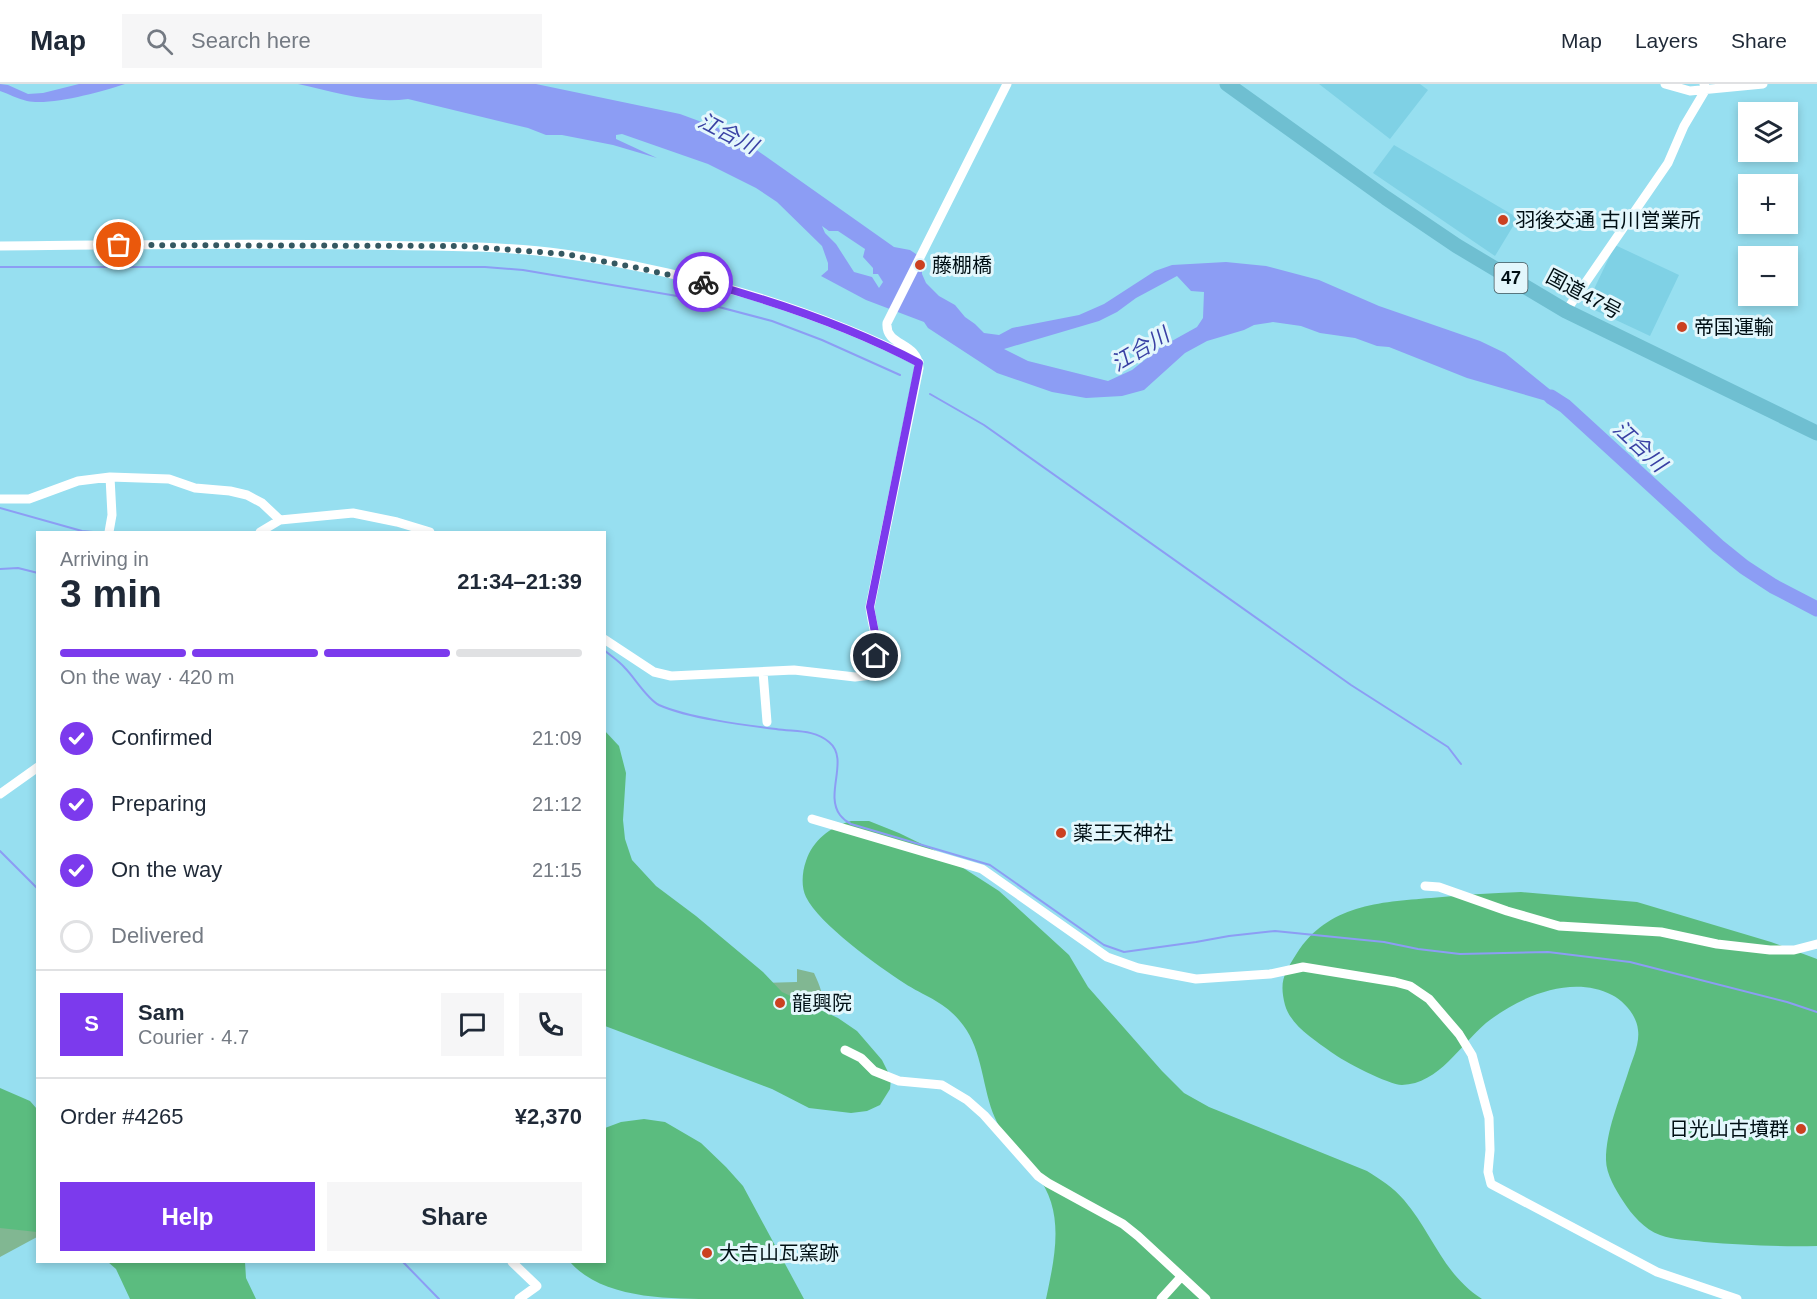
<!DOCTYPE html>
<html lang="en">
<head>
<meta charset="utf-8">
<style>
  :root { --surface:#fff; --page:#f6f6f7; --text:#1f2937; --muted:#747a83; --line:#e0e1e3; --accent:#7c3aed }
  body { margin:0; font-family:Helvetica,"Noto Sans JP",sans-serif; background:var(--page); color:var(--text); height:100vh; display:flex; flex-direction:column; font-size:22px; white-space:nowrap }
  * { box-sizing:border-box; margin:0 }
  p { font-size:20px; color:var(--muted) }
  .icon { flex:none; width:33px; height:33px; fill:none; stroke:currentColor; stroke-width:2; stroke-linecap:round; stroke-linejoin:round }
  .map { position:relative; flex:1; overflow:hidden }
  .drawer { position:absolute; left:36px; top:447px; width:570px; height:732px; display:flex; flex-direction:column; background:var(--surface); border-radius:0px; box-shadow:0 3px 9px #0003 }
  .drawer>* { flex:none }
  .fabs { position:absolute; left:1738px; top:18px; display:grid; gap:12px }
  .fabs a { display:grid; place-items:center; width:60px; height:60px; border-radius:0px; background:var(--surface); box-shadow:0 3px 9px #0003; font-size:30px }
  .pin { position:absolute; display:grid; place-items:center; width:51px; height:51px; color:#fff; margin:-26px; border:3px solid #fff; border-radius:50%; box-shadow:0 2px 6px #0007 }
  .courier { position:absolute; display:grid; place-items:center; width:60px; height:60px; margin:-30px; border:4px solid #7c3aed; border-radius:50%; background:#fff; color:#222; box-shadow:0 2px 8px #0007 }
  .head em { font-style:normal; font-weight:700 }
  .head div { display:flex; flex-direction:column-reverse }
  .head { display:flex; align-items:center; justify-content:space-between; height:102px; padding:0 24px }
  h1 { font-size:39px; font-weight:700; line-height:45px }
  .bar { display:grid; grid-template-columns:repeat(4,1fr); gap:9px 6px; align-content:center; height:72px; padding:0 24px }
  .bar i { height:8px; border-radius:4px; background:var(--line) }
  .bar .selected { background:var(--accent) }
  .bar p { grid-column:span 4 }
  .line { display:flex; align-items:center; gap:15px; padding:0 24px; border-top:2px solid var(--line) }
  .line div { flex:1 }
  .round { display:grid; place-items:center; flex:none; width:63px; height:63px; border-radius:0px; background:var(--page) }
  ol { padding:0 24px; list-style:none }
  li { display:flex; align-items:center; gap:18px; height:66px }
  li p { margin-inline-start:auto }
  li .icon { padding:6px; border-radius:50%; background:var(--accent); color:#fff; stroke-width:4 }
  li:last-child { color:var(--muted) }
  li i { width:33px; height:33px; border:3px solid var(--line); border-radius:50% }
  .button { display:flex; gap:12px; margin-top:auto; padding:12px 24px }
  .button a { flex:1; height:69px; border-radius:0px; background:var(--accent); color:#fff; font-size:24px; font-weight:700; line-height:69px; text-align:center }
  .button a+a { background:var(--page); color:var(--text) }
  header { display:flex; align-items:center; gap:36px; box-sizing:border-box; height:84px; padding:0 30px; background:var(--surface); border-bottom:2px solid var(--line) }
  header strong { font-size:28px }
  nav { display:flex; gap:33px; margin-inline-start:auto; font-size:21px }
  .search { width:420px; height:54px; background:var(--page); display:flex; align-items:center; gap:15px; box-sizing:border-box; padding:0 21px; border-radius:0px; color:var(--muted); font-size:22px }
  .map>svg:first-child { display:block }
  .built { fill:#7fd1e5 }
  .green { fill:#81b792 }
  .forest { fill:#5bbc7f }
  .water { fill:#8c9df4; fill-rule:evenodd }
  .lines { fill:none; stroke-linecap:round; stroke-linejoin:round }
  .stream { stroke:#8c9df4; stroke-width:2 }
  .river { stroke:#8c9df4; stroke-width:15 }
  .minor { stroke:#fff; stroke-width:9 }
  .trunk { stroke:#6fbfd1; stroke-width:15 }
  .done { stroke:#355861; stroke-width:6; stroke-dasharray:0 10.8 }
  .route { stroke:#7c3aed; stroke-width:8 }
  .poi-dot { fill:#cb4121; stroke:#e3f7fc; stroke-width:2 }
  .labels { text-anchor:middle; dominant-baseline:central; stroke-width:6; stroke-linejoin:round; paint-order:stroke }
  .shield { fill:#e3f7fc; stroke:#44555a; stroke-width:1.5 }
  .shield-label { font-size:18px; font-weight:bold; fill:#000f14 }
  .poi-label { font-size:20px; fill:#000f14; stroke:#e3f7fc; text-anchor:start }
  .street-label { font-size:20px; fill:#000f14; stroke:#e3f7fc }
  .water-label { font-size:21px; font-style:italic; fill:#3941a4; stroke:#e3f7fc }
</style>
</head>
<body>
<header>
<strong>Map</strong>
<div class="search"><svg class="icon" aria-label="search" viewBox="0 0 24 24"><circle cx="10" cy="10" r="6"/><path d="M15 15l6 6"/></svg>Search here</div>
<nav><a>Map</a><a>Layers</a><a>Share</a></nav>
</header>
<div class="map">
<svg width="1817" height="1215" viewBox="0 0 1817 1215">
  <rect width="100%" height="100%" fill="#97dff0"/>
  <!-- built -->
  <path class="built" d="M1319,0H1420L1428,6L1390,55Z
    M1394,61L1518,134L1495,172L1373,89Z
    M1615,161L1679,191L1650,252L1586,222Z"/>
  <!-- green -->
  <path class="green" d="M797,885L814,889C823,908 826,921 822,941L762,899L797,898Z
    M38,1121L37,1153L0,1173V1128Z"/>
  <!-- forest -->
  <path class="forest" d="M604,646L619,662L626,689L623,736L625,755L632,776L656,802L696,832L763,888L782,908L838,934L857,947L882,976L891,994L890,1005L880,1021L867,1027L851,1029L809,1024L772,1005L605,942Z
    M851,737H869L899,749L940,769L999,807L1069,871L1088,903L1162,987L1184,1009L1209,1023L1367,1087C1381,1096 1393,1103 1404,1116C1433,1150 1442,1189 1482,1215H1046C1055,1172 1066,1126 1035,1089C1020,1071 1005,1056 995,1034C982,1004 983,967 963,941C945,917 927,914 904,899C878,882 819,840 806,813C801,803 802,788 806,777C813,756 830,743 851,737Z
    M1521,808L1637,818L1771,858L1817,875V1162C1779,1163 1742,1161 1704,1158C1690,1156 1674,1156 1660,1151C1644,1145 1632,1131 1623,1117C1616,1106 1606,1090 1606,1076C1606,1047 1619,1017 1628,989C1632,976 1640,960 1638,946C1637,932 1624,917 1612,911C1571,890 1519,913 1486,939C1461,960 1439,1000 1402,1001C1389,1001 1343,977 1331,968C1315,956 1291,942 1285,921C1279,897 1284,890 1297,869C1328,821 1379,818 1431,814C1461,811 1491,809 1521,808Z
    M0,1004L30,1017L37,1025V1148L0,1144Z
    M644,1035L665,1038L701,1059L726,1083L743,1102L804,1215C774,1215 745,1215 716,1215C669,1215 602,1215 570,1178H604L605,1044L621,1038Z
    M108,1178H245L246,1194L256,1215H130L116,1185Z"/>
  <!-- water -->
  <path class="water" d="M0,0L8,1L28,10L43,9L79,0H125C101,8 50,22 27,17C18,15 9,10 0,7Z
    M298,0H536L680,30L718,44L751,62L894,163L910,166L922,174V190L926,199L939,212L955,221L965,233L975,240L984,249L999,251L1012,244L1079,231L1104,220L1155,187L1172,181L1226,178L1266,182L1319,196L1379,222L1480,257L1505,269L1574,325L1467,294L1389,263L1377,262L1355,254L1320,249L1301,242L1273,238L1254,241L1244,246L1207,257L1185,269L1144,306L1122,312L1086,314L1052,308L997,289L928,244L924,238L866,216L821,192L828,186V179L822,162L777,118L756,104L708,80L622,50L616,51V55L657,74L613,61L562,51H546L528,44L408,15C371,20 334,8 298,0ZM822,142L829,147H838L865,165L863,173L873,184V190H878L883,198L879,204L872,193L854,188L836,160L825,149ZM1177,192L1191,207L1204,208L1203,234L1197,243L1161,263L1132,286L1108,297L1028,277L1004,265L1099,237L1117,228L1136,214Z"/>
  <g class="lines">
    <!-- stream -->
    <path class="stream" d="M0,183H485L523,186L677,212L772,237L822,256L900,291
      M930,310L984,341L1351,601L1448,663L1461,680
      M0,424L82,447L93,448
      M0,485L18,484L38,489
      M604,566C611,572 619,577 625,584C635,594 647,615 659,621C688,634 744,641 776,645C794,648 814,645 829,658C850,675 824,710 840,731C843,735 847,738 851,740L990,781L1104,861L1124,868L1196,858L1229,852L1275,847L1384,858L1418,865L1460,870L1548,868L1630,878L1787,918L1817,928
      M0,767L38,805
      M403,1178L439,1215"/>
    <!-- river -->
    <path class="river" d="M1551,313L1565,322L1718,462L1744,483L1773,502L1817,525"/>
    <!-- minor -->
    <path class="minor" d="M1665,0L1690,7L1763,0
      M0,162C119,161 239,159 358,161C427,162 496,161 564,170C682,186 813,224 919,278
      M1566,227L1668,79L1684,42L1706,5L1704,0
      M0,415H29L78,397L110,393L169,395L195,404L230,407L247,411L262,419L280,436
      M109,448L112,431L110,393
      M260,448L280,436L353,429L397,438L430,448
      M604,555L654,588L671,592L794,586L855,593L872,591C884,571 872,544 870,523L919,284C918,257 885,263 887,239L1007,0
      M763,588L767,638
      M0,710L38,683
      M812,735L982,785L1107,873L1138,884L1196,895L1270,890L1303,883L1395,898L1410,902L1429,915L1459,950L1472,971L1489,1034L1490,1066L1488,1088L1491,1100L1657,1188L1737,1215
      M1425,802L1439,803L1507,827L1559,842L1661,848L1717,860L1770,866H1794L1817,860
      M845,966L861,974L874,987L899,997L942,1001L967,1016L984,1031L1038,1092L1048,1099L1123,1140L1138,1152L1206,1215
      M512,1178L537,1202L519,1215
      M1161,1215L1181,1193"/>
    <!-- trunk -->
    <path class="trunk" d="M1227,0L1386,114L1457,162L1566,227L1817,349"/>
  </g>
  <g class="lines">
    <!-- done -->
    <path class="done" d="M119,161L461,162L565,170L633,183L703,198"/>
    <!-- route -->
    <path class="route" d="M703,198C777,218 851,243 919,279L870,523L877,559L876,572"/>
  </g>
  <!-- markers -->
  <g class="poi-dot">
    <circle cx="1503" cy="136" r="6"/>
    <circle cx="920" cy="181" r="6"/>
    <circle cx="1682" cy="243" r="6"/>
    <circle cx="1061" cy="749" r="6"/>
    <circle cx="780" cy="919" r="6"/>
    <circle cx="1801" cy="1045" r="6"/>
    <circle cx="707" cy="1169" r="6"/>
  </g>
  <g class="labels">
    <!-- shield labels -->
    <rect class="shield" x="1494.5" y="179" width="33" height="30" rx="4.5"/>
    <g class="shield-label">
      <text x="1511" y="194">47</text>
    </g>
    <!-- poi labels -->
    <g class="poi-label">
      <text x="1515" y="136">羽後交通 古川営業所</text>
      <text x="932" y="181">藤棚橋</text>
      <text x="1694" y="243">帝国運輸</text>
      <text x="1073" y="749">薬王天神社</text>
      <text x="792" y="919">龍興院</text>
      <text x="1789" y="1045" text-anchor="end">日光山古墳群</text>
      <text x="719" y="1169">大吉山瓦窯跡</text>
    </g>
    <!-- street labels -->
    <g class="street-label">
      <text transform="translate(1584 210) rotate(28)">国道47号</text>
    </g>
    <!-- water labels -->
    <g class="water-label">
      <text transform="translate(728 49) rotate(27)">江合川</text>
      <text transform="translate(1140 265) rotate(-31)">江合川</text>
      <text transform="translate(1640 362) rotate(43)">江合川</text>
    </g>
  </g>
</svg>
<div class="fabs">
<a><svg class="icon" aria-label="layers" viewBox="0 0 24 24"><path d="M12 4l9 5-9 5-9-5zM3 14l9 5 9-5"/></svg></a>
<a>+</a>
<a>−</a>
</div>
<div class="pin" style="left:119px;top:161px;background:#ea580c"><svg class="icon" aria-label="bag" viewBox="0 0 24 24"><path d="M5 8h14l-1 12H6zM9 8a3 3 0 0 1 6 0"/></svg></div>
<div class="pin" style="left:876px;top:572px;background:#1f2937"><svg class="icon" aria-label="home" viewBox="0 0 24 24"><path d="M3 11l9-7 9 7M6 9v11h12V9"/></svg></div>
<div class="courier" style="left:703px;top:198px"><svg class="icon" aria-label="bike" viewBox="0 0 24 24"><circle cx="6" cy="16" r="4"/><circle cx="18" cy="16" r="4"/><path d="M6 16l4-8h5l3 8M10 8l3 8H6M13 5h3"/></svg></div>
<section class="drawer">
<div class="head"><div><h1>3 min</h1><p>Arriving in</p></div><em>21:34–21:39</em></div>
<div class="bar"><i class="selected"></i><i class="selected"></i><i class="selected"></i><i></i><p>On the way · 420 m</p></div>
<ol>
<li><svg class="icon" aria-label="check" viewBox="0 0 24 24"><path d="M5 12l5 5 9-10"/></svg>Confirmed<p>21:09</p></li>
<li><svg class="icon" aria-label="check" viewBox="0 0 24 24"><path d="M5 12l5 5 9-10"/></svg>Preparing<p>21:12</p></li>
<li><svg class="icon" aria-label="check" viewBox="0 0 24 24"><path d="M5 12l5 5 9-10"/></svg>On the way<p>21:15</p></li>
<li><i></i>Delivered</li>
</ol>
<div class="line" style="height:108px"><b class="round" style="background:var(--accent);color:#fff">S</b><div><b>Sam</b><p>Courier · 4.7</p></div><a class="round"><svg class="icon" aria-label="chat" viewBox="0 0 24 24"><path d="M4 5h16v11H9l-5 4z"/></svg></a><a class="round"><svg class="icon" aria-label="phone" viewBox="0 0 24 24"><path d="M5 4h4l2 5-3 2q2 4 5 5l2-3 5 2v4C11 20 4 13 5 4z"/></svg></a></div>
<div class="line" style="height:78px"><div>Order #4265</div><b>¥2,370</b></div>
<div class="button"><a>Help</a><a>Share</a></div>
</section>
</div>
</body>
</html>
